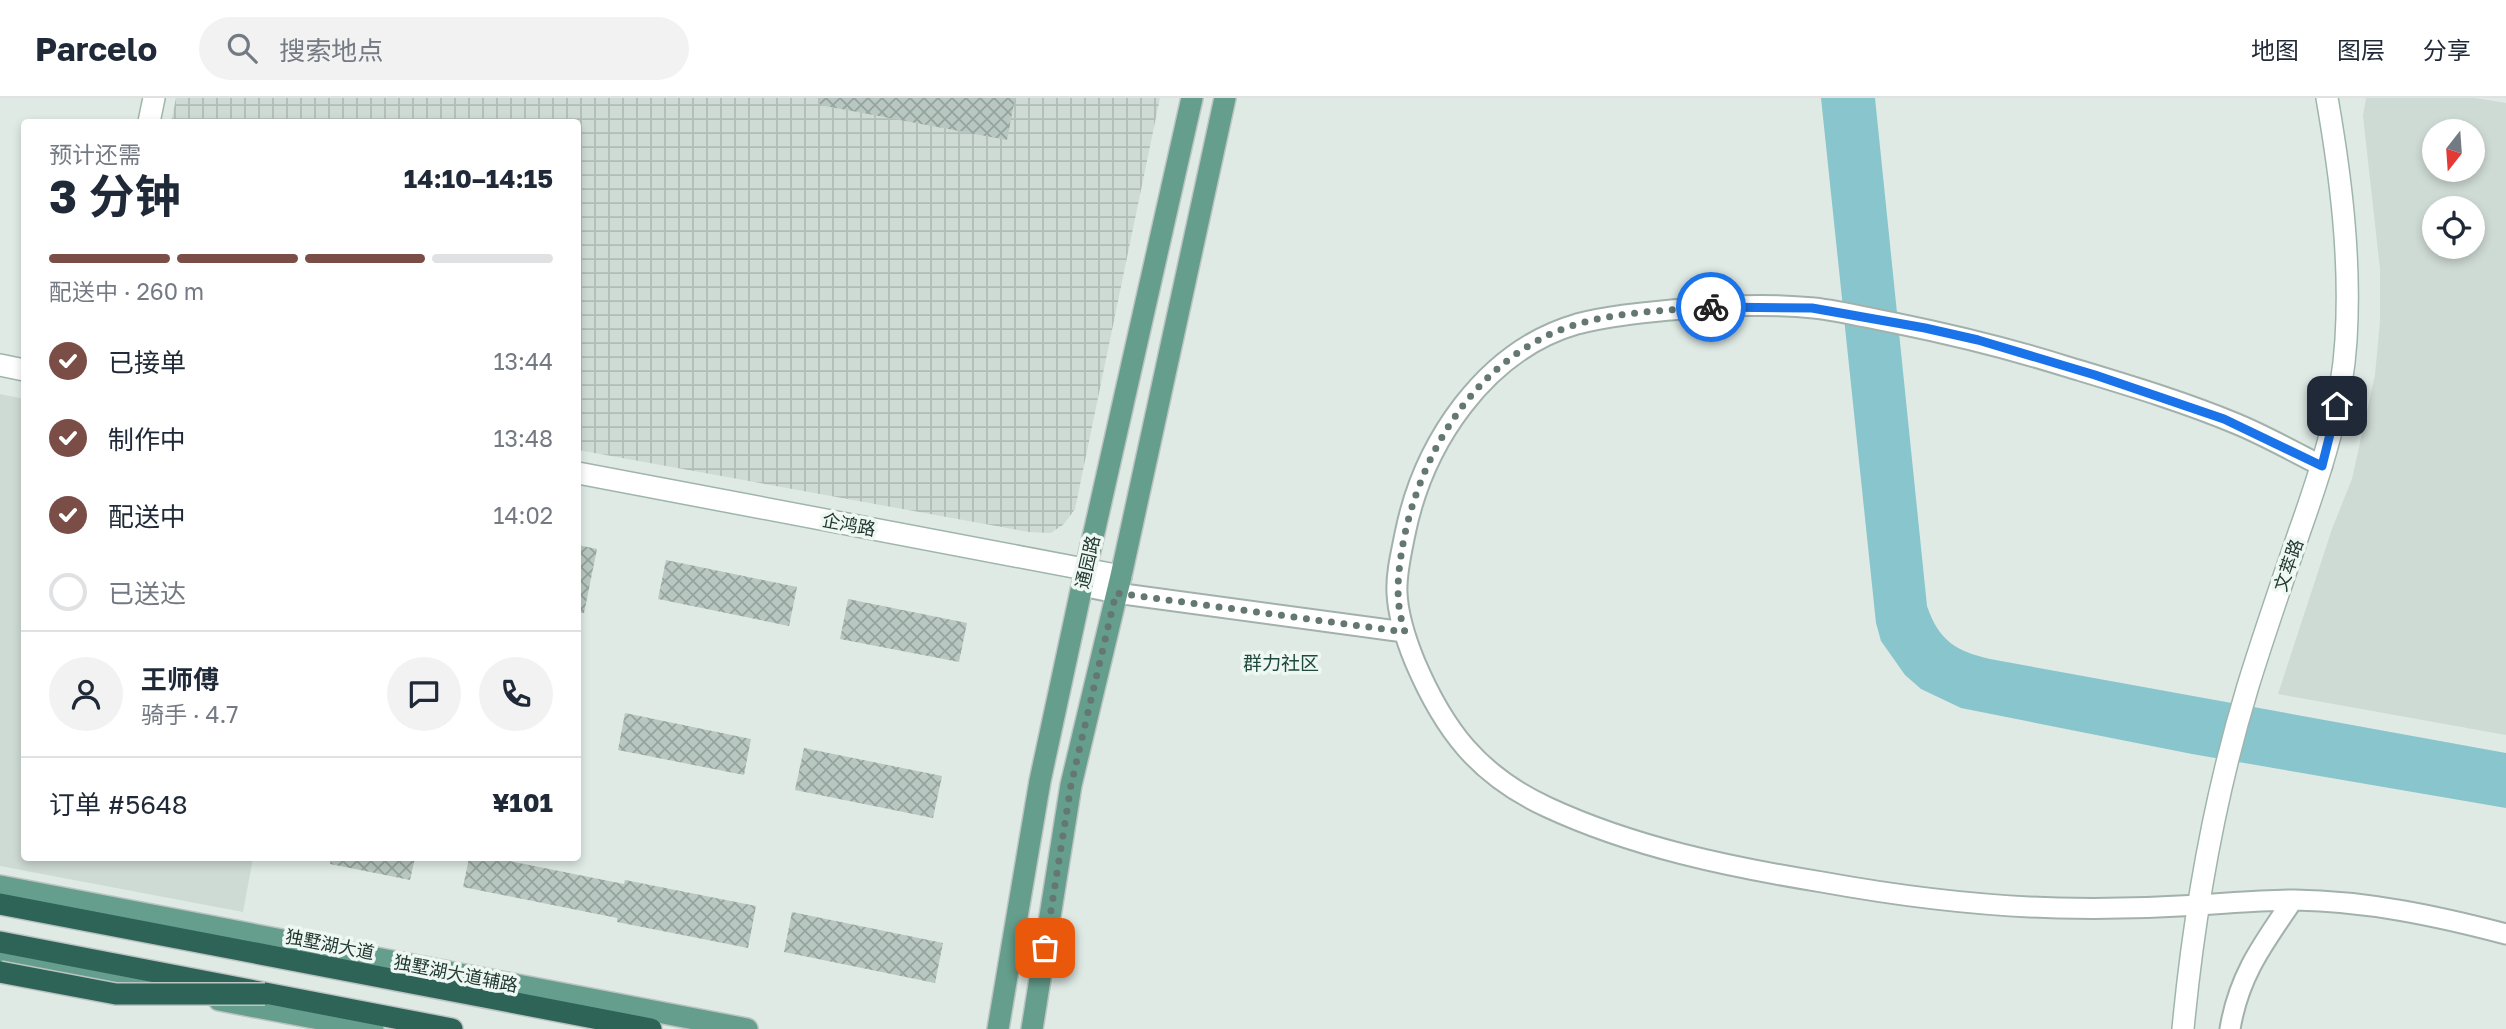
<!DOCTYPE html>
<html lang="zh">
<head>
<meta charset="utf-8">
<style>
  :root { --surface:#fff; --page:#f2f2f3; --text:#1f2937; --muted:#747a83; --line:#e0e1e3; --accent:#7b4d47 }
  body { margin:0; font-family:"Golos Text","Noto Sans SC",sans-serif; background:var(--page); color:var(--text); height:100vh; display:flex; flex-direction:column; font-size:26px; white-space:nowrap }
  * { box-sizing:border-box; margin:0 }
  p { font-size:23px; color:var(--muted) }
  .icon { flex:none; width:38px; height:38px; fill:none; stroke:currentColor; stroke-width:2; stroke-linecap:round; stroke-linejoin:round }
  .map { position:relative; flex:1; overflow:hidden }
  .drawer { position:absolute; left:21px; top:21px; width:560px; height:742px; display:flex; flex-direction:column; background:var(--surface); border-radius:7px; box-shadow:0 4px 10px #0003 }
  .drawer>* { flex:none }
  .needle { width:46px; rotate:197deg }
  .buttons { position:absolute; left:2422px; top:21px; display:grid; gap:14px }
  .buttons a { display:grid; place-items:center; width:63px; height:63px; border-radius:50%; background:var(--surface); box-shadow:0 4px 10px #0003; font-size:35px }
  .pin { position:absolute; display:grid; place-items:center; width:60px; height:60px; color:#fff; margin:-30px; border-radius:14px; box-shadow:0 4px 10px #0006 }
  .courier { position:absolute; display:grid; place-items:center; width:70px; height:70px; margin:-35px; border:5px solid #1a73e8; border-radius:50%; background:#fff; color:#222; box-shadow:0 2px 9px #0007 }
  .overview em { font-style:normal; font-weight:700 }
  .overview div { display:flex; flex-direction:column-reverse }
  .overview { display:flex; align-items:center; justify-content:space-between; height:119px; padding:0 28px }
  h1 { font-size:46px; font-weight:700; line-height:52px }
  .bar { display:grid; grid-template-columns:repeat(4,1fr); gap:10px 7px; align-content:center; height:84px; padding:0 28px }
  .bar i { height:9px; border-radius:5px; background:var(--line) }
  .bar .active { background:var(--accent) }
  .bar p { grid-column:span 4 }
  .line { display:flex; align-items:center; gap:18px; padding:0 28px; border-top:2px solid var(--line) }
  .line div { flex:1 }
  .round { display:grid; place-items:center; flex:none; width:74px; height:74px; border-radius:37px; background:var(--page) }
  ol { padding:0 28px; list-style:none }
  li { display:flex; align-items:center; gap:21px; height:77px }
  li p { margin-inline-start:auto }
  li .icon { padding:7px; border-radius:50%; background:var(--accent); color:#fff; stroke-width:4 }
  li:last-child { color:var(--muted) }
  li i { width:38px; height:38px; border:4px solid var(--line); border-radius:50% }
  header { display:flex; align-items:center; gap:42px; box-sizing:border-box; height:98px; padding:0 35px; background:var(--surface); border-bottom:2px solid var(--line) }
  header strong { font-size:33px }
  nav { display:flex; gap:38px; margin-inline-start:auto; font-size:24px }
  .search { width:490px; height:63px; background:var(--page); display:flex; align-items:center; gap:18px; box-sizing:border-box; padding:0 24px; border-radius:38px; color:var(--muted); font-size:26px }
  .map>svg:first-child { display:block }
  .built { fill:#cedad4; fill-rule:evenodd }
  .industrial { fill:url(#industrial-grid) }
  .water { fill:#89c5cd }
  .building { fill:url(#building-cross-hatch) }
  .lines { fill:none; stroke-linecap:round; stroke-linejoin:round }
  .street-casing { stroke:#a2b1ac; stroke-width:23 }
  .secondary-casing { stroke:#9fb5ac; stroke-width:24 }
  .primary-casing { stroke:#bcc4c2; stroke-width:24 }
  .highway-casing { stroke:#bcc4c2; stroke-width:24 }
  .street { stroke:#fff; stroke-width:19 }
  .secondary { stroke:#fff; stroke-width:21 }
  .primary { stroke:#659e8d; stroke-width:21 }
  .highway { stroke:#2e6457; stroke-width:21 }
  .highway-bridge-casing { stroke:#bcc4c2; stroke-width:24; stroke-linecap:butt }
  .highway-bridge { stroke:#2e6457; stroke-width:21 }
  .done { stroke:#647771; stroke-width:7; stroke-dasharray:0 12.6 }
  .route { stroke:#1a73e8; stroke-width:9 }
  .labels { text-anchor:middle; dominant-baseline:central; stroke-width:7; stroke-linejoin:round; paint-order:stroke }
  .street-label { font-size:18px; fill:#213932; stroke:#eff7f3 }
  .neighbourhood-label { font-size:19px; fill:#1e4a3e; stroke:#eff7f3 }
</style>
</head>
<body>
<header>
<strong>Parcelo</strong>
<div class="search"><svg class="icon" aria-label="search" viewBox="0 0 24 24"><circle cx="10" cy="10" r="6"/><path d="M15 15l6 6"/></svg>搜索地点</div>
<nav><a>地图</a><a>图层</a><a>分享</a></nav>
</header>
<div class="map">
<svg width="2506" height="931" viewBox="0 0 2506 931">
  <defs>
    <pattern id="industrial-grid" width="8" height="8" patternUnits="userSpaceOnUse" patternTransform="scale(1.75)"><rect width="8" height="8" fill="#cedad4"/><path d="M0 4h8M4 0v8" fill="none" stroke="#b1bcb6"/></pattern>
    <pattern id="building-cross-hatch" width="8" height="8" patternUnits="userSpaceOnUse" patternTransform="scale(1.75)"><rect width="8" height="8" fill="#b8c7c1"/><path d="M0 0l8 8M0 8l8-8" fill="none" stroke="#95a39d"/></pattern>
  </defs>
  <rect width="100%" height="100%" fill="#dfeae5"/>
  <!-- built -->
  <path class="built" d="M2366,0H2475L2506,5V637L2278,596L2332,431L2352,381L2375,277L2380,223V171L2363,18ZM2434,33H2473V72H2434ZM2434,110H2473V149H2434Z
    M0,296L24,301V760H253L243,814L0,768Z"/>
  <!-- industrial -->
  <path class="industrial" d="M176,0H1160L1075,411L1064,426L1051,435L1029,434L578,352V24H171Z"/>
  <!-- water -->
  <path class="water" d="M1821,0H1875L1927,508C1939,543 1956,553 1990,561L2506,655V710L2192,656L1961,610L1921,591L1905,577L1881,543L1876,525Z"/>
  <!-- building -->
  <path class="building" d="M820,0H1015L1007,42L820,7Z
    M578,447L597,451L584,515H578Z
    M666,462L797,489L789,528L658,501Z
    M848,501L967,525L959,564L840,541Z
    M625,615L751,641L744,677L618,652Z
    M804,650L942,678L933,720L795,692Z
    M331,760H415L410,782L330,766Z
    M469,760H494L624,786L625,782L756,808L748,850L617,824V820L463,789Z
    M792,814L943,845L935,885L784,854Z"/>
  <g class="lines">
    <defs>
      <path id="street" d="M2322,368C2294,354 2266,338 2237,326C2182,303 2124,286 2068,269C2011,251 1954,237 1895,225C1868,220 1841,213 1814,210C1766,205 1718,208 1671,212C1640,215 1608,218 1577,226C1484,253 1423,346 1405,436C1401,456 1396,476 1397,495C1398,519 1406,542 1415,564C1444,632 1478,677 1547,709C1633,749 1729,769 1822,784C1899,798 1979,808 2058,810C2105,811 2153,810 2200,807C2232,805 2264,802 2295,802C2367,803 2437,818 2506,836
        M1082,488L1116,495L1404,534
        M2230,931C2239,877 2263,846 2293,802"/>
      <path id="secondary" d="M149,24L154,0
        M0,267L24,272
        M578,375L1121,478
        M2183,931C2194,815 2214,700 2248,588C2264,536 2282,484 2300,432C2322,370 2342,308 2346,242C2351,161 2341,80 2327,0"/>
      <path id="primary" d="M0,788L747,931
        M0,860L163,891
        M219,902L373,931
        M998,931L1040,683L1082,488L1192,0
        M1032,931L1071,687L1121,478L1225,0"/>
      <path id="highway" d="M0,806L651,931
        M0,844L452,931"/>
    </defs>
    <!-- street casing -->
    <use href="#street" class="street-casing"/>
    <!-- secondary casing -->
    <use href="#secondary" class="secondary-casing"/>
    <!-- primary casing -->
    <use href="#primary" class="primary-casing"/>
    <!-- highway casing -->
    <use href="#highway" class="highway-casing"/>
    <!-- street -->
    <use href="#street" class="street"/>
    <!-- secondary -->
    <use href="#secondary" class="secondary"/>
    <!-- primary -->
    <use href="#primary" class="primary"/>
    <!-- highway -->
    <use href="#highway" class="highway"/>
    <defs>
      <path id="highway-bridge" d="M0,874L116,896H265"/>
    </defs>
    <!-- highway-bridge casing -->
    <use href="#highway-bridge" class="highway-bridge-casing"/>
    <!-- highway-bridge -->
    <use href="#highway-bridge" class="highway-bridge"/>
  </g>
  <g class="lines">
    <!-- done -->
    <path class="done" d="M1045,850L1071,687L1116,495L1405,534C1394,503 1398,473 1404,440C1422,355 1471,271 1555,234C1603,214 1659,213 1711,209"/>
    <!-- route -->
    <path class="route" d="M1711,209L1812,210L1925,230L1978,242L2095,277L2224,321L2322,368L2337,308"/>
  </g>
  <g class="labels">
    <!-- street labels -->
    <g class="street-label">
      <text transform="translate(849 426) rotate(11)">企鸿路</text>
      <text transform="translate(1087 464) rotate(-77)">通园路</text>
      <text transform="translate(2288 467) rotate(-71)">文萃路</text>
      <text transform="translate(330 846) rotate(11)">独墅湖大道</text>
      <text transform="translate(456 875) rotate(11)">独墅湖大道辅路</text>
    </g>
    <!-- neighbourhood labels -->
    <g class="neighbourhood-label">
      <text x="1281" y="564">群力社区</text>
    </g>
  </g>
</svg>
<div class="buttons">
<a><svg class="needle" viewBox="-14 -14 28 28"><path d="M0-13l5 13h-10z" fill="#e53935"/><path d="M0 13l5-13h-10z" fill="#747a83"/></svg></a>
<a><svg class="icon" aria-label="locate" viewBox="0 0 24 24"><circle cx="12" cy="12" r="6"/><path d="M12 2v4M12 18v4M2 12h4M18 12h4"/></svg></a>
</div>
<div class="pin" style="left:1045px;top:850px;background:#ea580c"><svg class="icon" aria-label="bag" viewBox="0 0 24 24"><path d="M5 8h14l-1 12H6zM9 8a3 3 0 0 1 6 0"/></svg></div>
<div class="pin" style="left:2337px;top:308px;background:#1f2937"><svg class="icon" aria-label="home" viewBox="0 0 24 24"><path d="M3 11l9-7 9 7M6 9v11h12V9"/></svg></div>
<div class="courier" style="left:1711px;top:209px"><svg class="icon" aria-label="bike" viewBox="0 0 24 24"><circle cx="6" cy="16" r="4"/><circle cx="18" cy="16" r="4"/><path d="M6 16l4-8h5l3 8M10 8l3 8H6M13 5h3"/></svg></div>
<section class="drawer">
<div class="overview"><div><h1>3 分钟</h1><p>预计还需</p></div><em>14:10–14:15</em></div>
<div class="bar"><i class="active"></i><i class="active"></i><i class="active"></i><i></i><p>配送中 · 260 m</p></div>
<ol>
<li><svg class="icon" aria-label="check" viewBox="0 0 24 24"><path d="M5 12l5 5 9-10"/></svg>已接单<p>13:44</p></li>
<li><svg class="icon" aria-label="check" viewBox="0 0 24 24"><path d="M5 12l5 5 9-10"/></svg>制作中<p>13:48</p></li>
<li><svg class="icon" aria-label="check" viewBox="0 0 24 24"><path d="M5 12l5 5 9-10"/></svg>配送中<p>14:02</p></li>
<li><i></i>已送达</li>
</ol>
<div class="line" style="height:126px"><a class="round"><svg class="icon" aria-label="person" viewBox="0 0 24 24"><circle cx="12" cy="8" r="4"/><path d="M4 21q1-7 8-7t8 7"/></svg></a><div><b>王师傅</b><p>骑手 · 4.7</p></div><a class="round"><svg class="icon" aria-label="chat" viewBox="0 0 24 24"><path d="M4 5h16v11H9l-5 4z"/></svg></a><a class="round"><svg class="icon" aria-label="phone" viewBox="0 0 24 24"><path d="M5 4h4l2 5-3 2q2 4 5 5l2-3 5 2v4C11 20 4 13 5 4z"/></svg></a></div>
<div class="line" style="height:91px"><div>订单 #5648</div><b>¥101</b></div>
</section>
</div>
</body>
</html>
